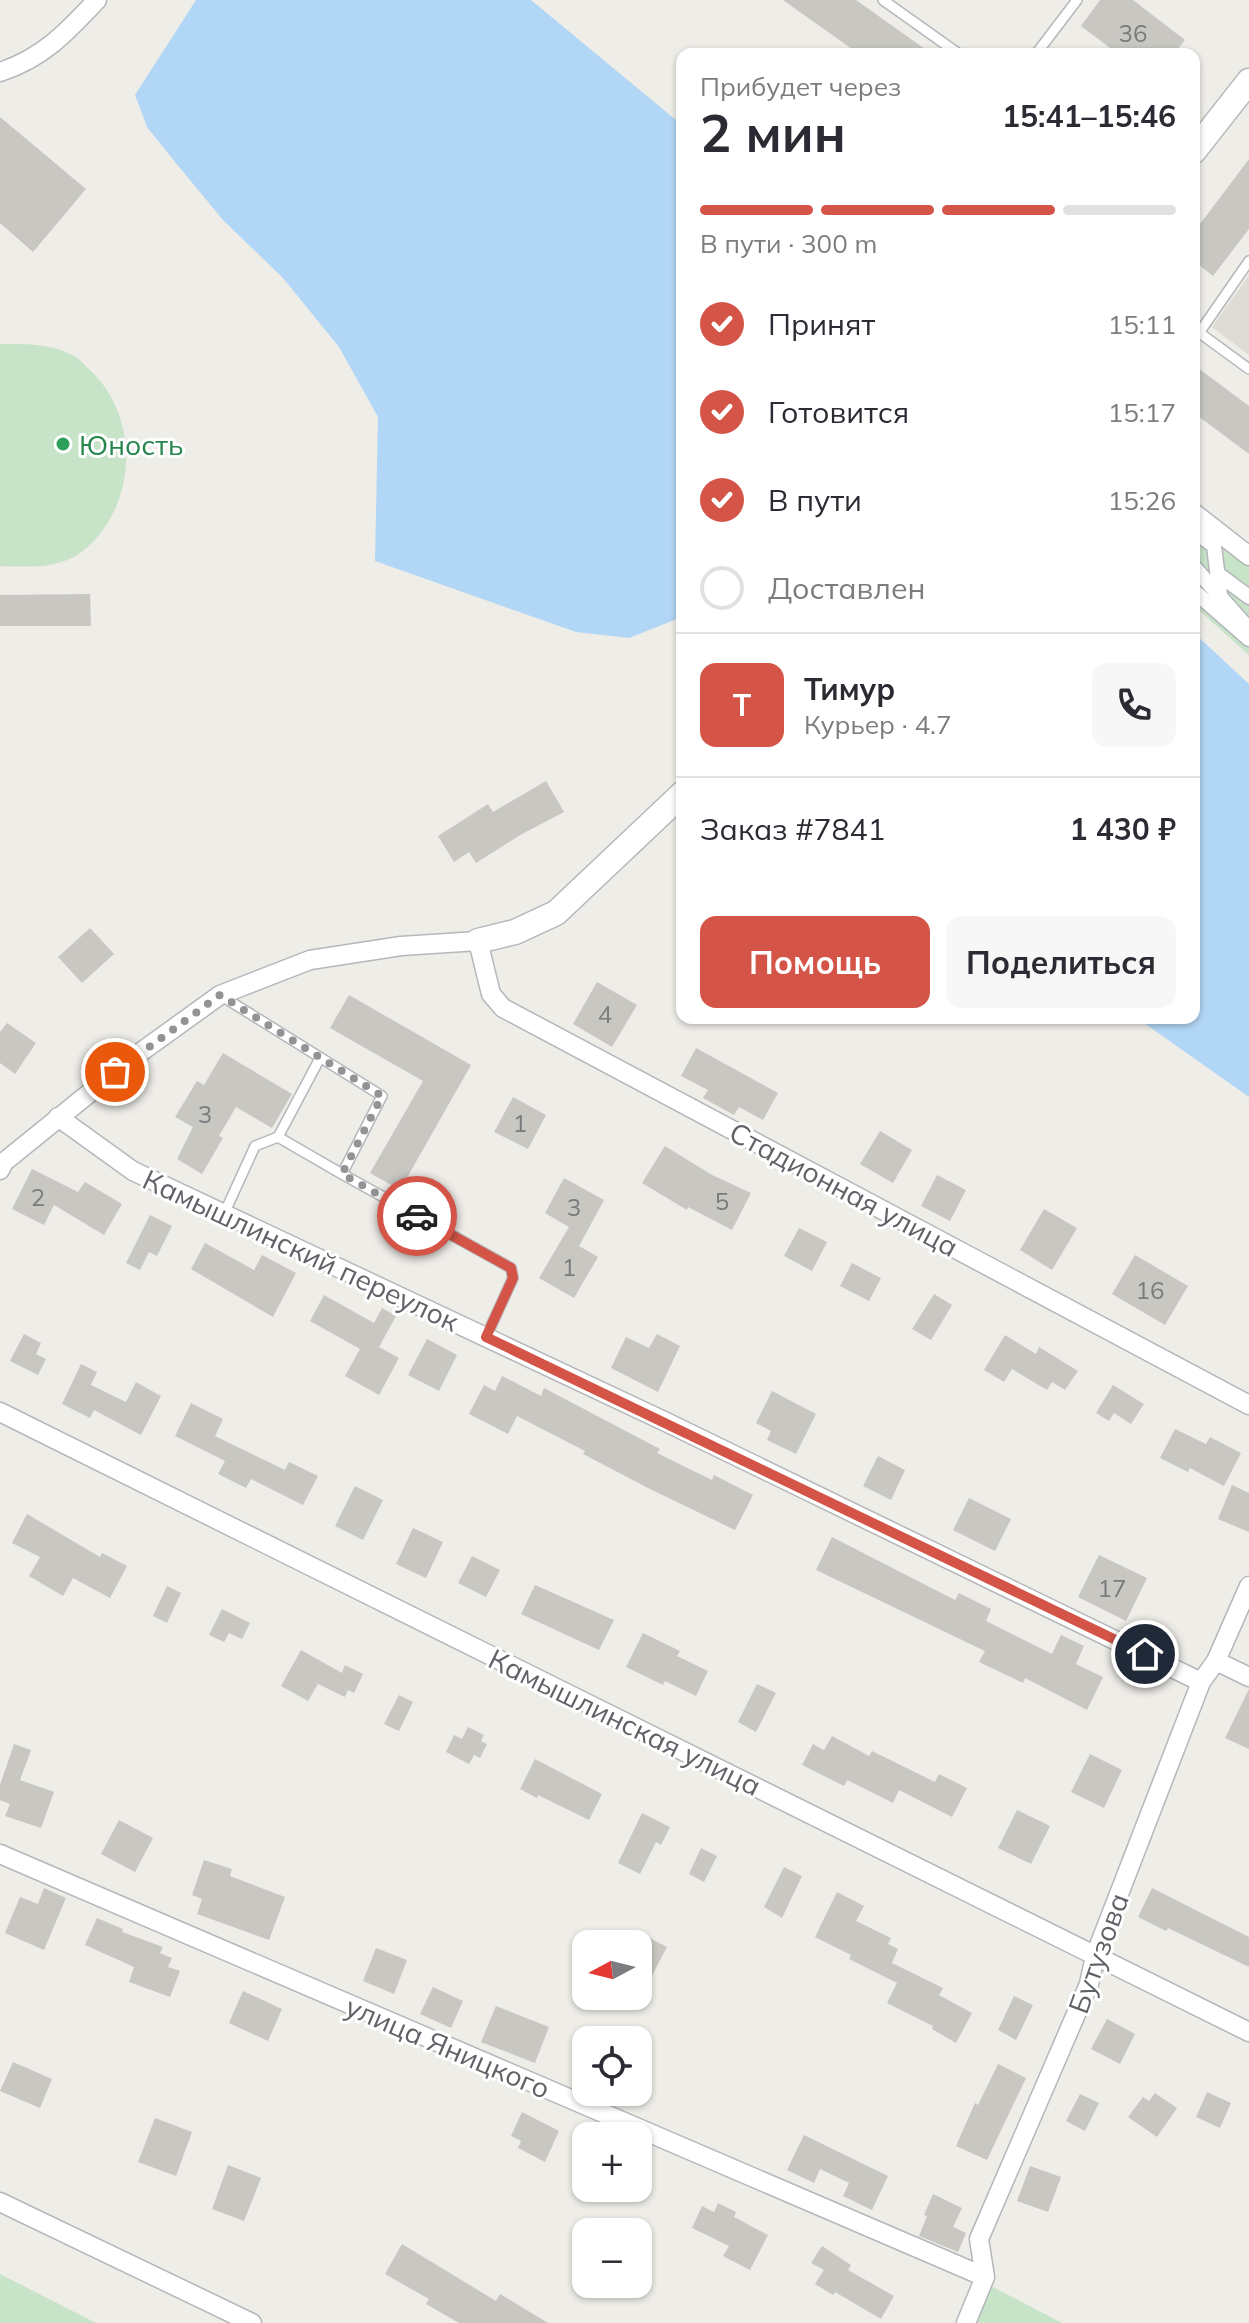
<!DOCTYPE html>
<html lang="ru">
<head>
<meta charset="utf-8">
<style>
  :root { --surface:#fff; --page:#f7f7f7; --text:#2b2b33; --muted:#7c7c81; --line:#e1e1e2; --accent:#d45548 }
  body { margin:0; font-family:Mulish,sans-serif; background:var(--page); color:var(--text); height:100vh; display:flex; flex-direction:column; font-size:30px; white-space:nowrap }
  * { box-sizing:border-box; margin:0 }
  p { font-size:26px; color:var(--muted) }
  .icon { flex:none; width:44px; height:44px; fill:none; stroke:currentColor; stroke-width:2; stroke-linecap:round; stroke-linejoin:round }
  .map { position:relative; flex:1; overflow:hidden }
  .sheet { position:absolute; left:676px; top:48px; width:524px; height:976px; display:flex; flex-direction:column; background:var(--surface); border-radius:16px; box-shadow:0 2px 6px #0004 }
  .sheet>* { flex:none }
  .needle { width:52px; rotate:263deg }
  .fabs { position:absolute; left:572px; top:1930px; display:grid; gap:16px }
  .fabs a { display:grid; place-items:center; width:80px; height:80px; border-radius:16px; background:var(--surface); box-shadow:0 2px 6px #0004; font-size:40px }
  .pin { position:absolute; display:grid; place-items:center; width:68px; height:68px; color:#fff; margin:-34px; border:4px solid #fff; border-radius:50%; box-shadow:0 2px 8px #0007 }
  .courier { position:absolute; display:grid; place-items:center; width:80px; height:80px; margin:-40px; border:6px solid #d45548; border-radius:50%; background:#fff; color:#222; box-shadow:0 2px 10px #0007 }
  .headline em { font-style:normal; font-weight:700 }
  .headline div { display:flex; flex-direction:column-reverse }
  .headline { display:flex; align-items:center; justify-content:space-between; height:136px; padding:0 24px }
  h1 { font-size:52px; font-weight:700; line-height:60px }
  .bar { display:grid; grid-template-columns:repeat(4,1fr); gap:12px 8px; align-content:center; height:96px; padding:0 24px }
  .bar i { height:10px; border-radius:6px; background:var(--line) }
  .bar .active { background:var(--accent) }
  .bar p { grid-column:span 4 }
  .line { display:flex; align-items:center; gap:20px; padding:0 24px; border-top:2px solid var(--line) }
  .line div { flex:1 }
  .round { display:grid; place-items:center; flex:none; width:84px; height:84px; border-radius:16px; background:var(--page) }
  ol { padding:0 24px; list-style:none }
  li { display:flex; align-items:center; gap:24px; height:88px }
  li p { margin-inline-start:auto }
  li .icon { padding:8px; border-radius:50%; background:var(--accent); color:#fff; stroke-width:4 }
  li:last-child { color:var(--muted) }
  li i { width:44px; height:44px; border:4px solid var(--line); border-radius:50% }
  .primary-button { display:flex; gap:16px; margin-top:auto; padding:16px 24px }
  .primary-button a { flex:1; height:92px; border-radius:16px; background:var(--accent); color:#fff; font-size:32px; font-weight:700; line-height:92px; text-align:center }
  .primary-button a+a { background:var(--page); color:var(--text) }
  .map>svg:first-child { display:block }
  .education { fill:#dfdcd6 }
  .green { fill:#c7e3c8 }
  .water { fill:#b2d6f5 }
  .building { fill:#c8c7c2 }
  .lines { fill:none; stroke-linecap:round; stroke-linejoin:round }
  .service-casing { stroke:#b4b7ba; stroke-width:12 }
  .pedestrian-casing { stroke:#b4b7ba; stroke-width:17 }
  .minor-casing { stroke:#b4b7ba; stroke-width:21 }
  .tertiary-casing { stroke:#b4b7ba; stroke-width:27 }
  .service { stroke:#fff; stroke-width:9 }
  .pedestrian { stroke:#fff; stroke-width:14 }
  .minor { stroke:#fff; stroke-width:18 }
  .tertiary { stroke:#fff; stroke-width:24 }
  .done { stroke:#919394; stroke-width:8; stroke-dasharray:0 14.4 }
  .route { stroke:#d45548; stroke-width:10 }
  .leisure-dot { fill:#2e9e5b; stroke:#fff; stroke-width:3 }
  .labels { text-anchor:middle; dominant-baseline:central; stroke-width:6; stroke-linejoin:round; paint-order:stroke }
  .number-label { font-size:24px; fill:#797b7d }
  .leisure-label { font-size:28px; fill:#27864d; stroke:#fff; text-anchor:start }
  .street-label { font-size:28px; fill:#5f6266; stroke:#fff }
</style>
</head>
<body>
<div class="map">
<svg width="1249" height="2323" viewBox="0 0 1249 2323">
  <rect width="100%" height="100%" fill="#efede8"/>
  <!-- education -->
  <path class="education" d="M1249,275V355L1212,327Z"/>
  <!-- green -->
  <path class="green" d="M0,344C23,344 51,343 72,355C79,358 85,366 91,371C141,419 137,507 83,551C60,569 28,567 0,566Z
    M1194,517L1249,562V655L1194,606Z
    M0,2274L96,2323H0Z
    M991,2286L1062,2323H976Z"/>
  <!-- water -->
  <path class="water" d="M196,0H531L682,125V617L629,638L576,632L375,561L378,417L339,347L283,278L223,220L175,162L147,127L135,95Z
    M1194,633L1249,684V1097L1137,1018H1194Z"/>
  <!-- building -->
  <path class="building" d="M783,0H856L932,54H859Z
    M1100,0H1133L1185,40L1174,54H1118L1081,26Z
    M0,117L86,189L33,252L0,223Z
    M1249,159V229L1213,276L1194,261V232Z
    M1194,365L1249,406V454L1194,413Z
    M90,594L91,626H0V595Z
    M546,781L564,812L522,834L476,863L469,852L454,862L438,836L488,804L493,812Z
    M90,928L114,954L82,983L58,957Z
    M597,982L637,1005L612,1047L573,1024Z
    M349,995L471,1065L400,1190L370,1173L423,1081L330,1028Z
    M7,1023L36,1043L15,1074L0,1063V1032Z
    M696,1048L778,1093L763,1120L739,1107L734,1115L703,1098L708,1090L681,1076Z
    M223,1053L292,1094L272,1128L236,1107L219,1136L223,1138L202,1174L177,1159L193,1127L175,1117L197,1081L204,1085Z
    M513,1097L546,1115L528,1149L494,1132Z
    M880,1131L912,1150L893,1183L860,1164Z
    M665,1146L712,1175L751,1193L732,1230L688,1207L687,1210L642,1183Z
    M32,1169L78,1192L85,1182L122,1204L104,1235L54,1205L44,1225L12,1209Z
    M937,1175L966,1190L950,1221L921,1206Z
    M564,1178L604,1200L579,1246L598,1257L574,1298L539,1278L569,1227L545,1213Z
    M1044,1209L1077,1228L1052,1270L1020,1250Z
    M150,1215L172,1226L157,1256L149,1252L140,1270L126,1263Z
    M799,1228L827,1242L812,1271L784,1256Z
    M205,1243L254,1270L262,1255L296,1273L273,1317L191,1269Z
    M1135,1255L1188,1286L1165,1325L1112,1294Z
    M852,1263L881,1278L869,1301L840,1286Z
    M934,1294L952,1305L931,1340L912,1329Z
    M324,1295L374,1323L382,1308L396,1316L379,1347L399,1358L379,1395L345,1376L360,1349L310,1321Z
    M24,1334L41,1343L36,1354L46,1359L38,1375L10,1361Z
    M657,1334L680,1346L658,1392L611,1368L626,1337L649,1348Z
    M1005,1335L1036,1354L1039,1347L1078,1371L1065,1390L1052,1382L1047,1390L1012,1369L1004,1382L984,1370Z
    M427,1339L457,1355L439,1391L408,1375Z
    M81,1364L97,1372L91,1385L126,1402L136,1382L161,1396L141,1435L94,1410L90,1418L62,1404Z
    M502,1376L541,1396L544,1388L660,1449L657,1453L712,1480L714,1475L753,1495L735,1530L650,1489L583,1454L585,1451L517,1416L508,1434L469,1414L484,1385L495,1391Z
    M1113,1385L1144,1404L1131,1424L1114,1413L1109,1421L1096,1413Z
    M772,1391L816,1414L796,1454L767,1440L771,1431L756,1423Z
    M191,1403L223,1419L215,1436L285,1470L289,1462L318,1476L303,1505L251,1479L246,1488L218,1474L225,1461L175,1436Z
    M1175,1429L1206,1444L1210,1437L1241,1453L1224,1486L1190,1468L1188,1472L1160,1458Z
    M878,1456L905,1470L891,1500L863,1486Z
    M1232,1485L1249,1493V1532L1218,1519Z
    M355,1486L383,1500L363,1540L335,1526Z
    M969,1498L1011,1519L995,1551L953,1530Z
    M27,1514L100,1557L102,1553L127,1566L110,1598L73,1578L63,1596L29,1576L40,1557L12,1543Z
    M413,1528L443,1542L426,1578L396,1564Z
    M832,1537L955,1600L959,1593L991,1609L986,1621L1052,1654L1061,1635L1084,1646L1076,1664L1103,1677L1087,1710L1025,1678L1023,1683L979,1662L985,1651L816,1570Z
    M1099,1555L1147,1578L1126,1621L1078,1597Z
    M472,1556L500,1570L486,1597L458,1583Z
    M535,1585L614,1620L599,1650L521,1614Z
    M167,1586L181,1593L167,1623L153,1616Z
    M222,1609L250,1623L242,1639L229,1633L224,1642L209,1635Z
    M643,1633L680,1651L677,1656L708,1671L696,1696L665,1681L663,1685L626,1667Z
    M301,1650L342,1673L345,1665L363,1674L354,1693L348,1690L345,1697L318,1684L308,1701L281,1686Z
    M757,1684L776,1693L756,1732L738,1722Z
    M1249,1689V1749L1225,1738Z
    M399,1695L413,1702L399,1731L384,1724Z
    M468,1727L484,1735L481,1741L487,1744L480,1758L474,1755L469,1764L446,1752L454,1735L462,1739Z
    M832,1736L869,1756L872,1751L935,1782L939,1774L967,1788L952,1817L899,1790L893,1803L847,1780L844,1786L802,1765L813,1744L824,1750Z
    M14,1744L31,1750L20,1780L54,1792L41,1828L5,1816L10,1804L0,1800V1785Z
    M1090,1754L1122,1770L1104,1808L1071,1792Z
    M535,1759L602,1794L589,1820L538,1795L537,1798L520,1789Z
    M1017,1810L1050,1826L1031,1864L998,1848Z
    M642,1813L670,1827L661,1845L656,1842L640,1874L618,1863Z
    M119,1820L153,1838L135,1872L101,1854Z
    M701,1848L717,1856L704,1882L689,1874Z
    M204,1860L232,1869L230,1876L285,1897L269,1940L197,1914L202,1899L192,1895Z
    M784,1867L802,1876L782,1918L764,1907Z
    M44,1888L66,1898L44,1950L5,1933L20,1897L38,1904Z
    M1152,1888L1249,1937V1967L1168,1928L1166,1931L1138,1917Z
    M837,1892L864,1906L856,1921L891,1938L888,1944L898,1949L892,1963L943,1988L939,1995L972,2013L956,2043L932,2029L933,2026L887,2003L897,1983L849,1959L851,1955L815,1937Z
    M97,1918L123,1929L122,1932L163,1947L160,1953L172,1958L168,1967L180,1971L170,1997L129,1982L134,1967L85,1945Z
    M638,1932L667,1947L638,2002Z
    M376,1948L407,1960L394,1994L363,1981Z
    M433,1987L463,2001L451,2028L420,2014Z
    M243,1991L282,2009L268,2041L229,2023Z
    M1014,1996L1033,2005L1016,2040L998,2030Z
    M496,2006L549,2027L535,2063L481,2042Z
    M1107,2019L1135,2034L1120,2064L1091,2049Z
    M13,2062L52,2079L40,2108L0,2091Z
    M998,2064L1026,2078L987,2160L956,2146L975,2103L978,2105Z
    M1207,2092L1231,2103L1220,2128L1196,2117Z
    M1155,2093L1177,2108L1157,2137L1128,2117L1143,2097L1149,2101Z
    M1080,2094L1099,2103L1085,2131L1066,2121Z
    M522,2112L559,2131L545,2162L518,2148L521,2141L511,2136Z
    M155,2118L192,2132L176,2176L138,2162Z
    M804,2135L888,2176L872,2210L843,2196L849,2183L820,2169L814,2183L787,2170Z
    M228,2165L261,2178L244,2221L212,2209Z
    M1030,2166L1061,2177L1048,2212L1017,2201Z
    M933,2194L962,2208L953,2227L966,2233L958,2252L919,2236L927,2216L924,2215Z
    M718,2203L736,2212L734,2217L768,2235L750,2270L723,2256L729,2246L692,2228L702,2206L714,2212Z
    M402,2244L496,2301L500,2294L548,2323H459L426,2304L429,2299L385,2274Z
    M822,2246L851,2265L848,2270L894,2296L881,2319L835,2292L833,2295L815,2284L824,2270L811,2263Z"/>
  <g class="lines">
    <defs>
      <path id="service" d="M883,0L959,54
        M1036,54L1077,0
        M1197,331L1249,369
        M1199,333L1249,261
        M220,995L382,1096L342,1174L278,1137
        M342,1174L511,1268L513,1278L486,1337
        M224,1214L255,1146L278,1137L320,1058"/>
      <path id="pedestrian" d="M1194,531L1214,546L1220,595
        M1194,567L1249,629
        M1218,574L1249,597
        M1194,591L1249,639"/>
      <path id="minor" d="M0,72C43,58 67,32 97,0
        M1194,513L1249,556
        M58,1117L133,1171L666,1422L1201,1682
        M0,1170L4,1162L134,1057L220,995L310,960L401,946L478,941L491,994L503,1008L1249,1405
        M0,1412L1249,2032
        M1216,1661L1249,1677
        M0,1854L985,2277
        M0,2202L252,2323
        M966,2323L985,2277L979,2239L1089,1984L1095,1956L1201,1682L1216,1661L1249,1586"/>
      <path id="tertiary" d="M1194,151L1249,81
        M478,941L515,932L556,913L682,794"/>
    </defs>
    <!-- service casing -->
    <use href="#service" class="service-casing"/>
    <!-- pedestrian casing -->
    <use href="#pedestrian" class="pedestrian-casing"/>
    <!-- minor casing -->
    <use href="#minor" class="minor-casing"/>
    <!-- tertiary casing -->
    <use href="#tertiary" class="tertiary-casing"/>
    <!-- service -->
    <use href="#service" class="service"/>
    <!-- pedestrian -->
    <use href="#pedestrian" class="pedestrian"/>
    <!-- minor -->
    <use href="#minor" class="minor"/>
    <!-- tertiary -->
    <use href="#tertiary" class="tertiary"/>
  </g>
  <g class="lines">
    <!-- done -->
    <path class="done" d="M115,1072L220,995L382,1096L342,1174L417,1216"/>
    <!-- route -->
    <path class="route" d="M417,1216L511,1268L513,1278L486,1337L1145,1654"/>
  </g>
  <!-- markers -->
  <circle class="leisure-dot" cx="63" cy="444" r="8"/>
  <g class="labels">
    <!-- number labels -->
    <g class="number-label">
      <text x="1133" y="33">36</text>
      <text x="605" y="1014">4</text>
      <text x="205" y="1114">3</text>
      <text x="520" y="1123">1</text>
      <text x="38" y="1197">2</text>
      <text x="722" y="1201">5</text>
      <text x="574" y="1207">3</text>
      <text x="569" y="1267">1</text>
      <text x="1150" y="1290">16</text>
      <text x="1112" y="1588">17</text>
    </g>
    <!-- leisure labels -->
    <g class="leisure-label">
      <text x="79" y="444">Юность</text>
    </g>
    <!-- street labels -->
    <g class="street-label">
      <text transform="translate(844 1189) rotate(28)">Стадионная улица</text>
      <text transform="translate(301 1250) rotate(25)">Камышлинский переулок</text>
      <text transform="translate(625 1722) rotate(26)">Камышлинская улица</text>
      <text transform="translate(1098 1953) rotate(-70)">Бутузова</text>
      <text transform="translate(448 2047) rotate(23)">улица Яницкого</text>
    </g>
  </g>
</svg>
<div class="fabs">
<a><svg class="needle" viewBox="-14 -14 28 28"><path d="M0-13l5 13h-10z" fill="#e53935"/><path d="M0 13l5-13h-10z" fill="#7c7c81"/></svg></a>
<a><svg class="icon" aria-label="locate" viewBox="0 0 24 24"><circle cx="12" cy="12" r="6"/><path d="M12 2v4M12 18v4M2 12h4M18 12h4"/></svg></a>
<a>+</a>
<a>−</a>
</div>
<div class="pin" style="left:115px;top:1072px;background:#ea580c"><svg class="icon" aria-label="bag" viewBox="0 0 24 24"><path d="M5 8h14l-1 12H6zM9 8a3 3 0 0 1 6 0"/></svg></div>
<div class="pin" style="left:1145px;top:1654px;background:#1f2937"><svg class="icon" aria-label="home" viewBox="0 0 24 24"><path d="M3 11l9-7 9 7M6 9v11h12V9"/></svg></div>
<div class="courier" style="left:417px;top:1216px"><svg class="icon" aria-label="car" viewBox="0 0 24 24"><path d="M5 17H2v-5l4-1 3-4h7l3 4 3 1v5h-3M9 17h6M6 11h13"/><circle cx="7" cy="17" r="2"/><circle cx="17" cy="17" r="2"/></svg></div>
<section class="sheet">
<div class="headline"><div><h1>2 мин</h1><p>Прибудет через</p></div><em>15:41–15:46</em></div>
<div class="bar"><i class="active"></i><i class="active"></i><i class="active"></i><i></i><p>В пути · 300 m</p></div>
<ol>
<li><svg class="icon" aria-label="check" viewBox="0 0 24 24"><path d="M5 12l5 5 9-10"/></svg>Принят<p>15:11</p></li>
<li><svg class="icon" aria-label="check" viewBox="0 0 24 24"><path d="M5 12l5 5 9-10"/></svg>Готовится<p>15:17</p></li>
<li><svg class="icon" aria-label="check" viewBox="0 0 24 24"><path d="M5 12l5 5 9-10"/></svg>В пути<p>15:26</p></li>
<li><i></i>Доставлен</li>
</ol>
<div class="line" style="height:144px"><b class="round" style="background:var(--accent);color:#fff">Т</b><div><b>Тимур</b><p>Курьер · 4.7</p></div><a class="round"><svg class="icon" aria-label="phone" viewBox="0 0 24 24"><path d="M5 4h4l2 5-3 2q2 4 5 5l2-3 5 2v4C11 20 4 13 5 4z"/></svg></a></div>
<div class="line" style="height:104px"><div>Заказ #7841</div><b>1 430 ₽</b></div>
<div class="primary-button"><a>Помощь</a><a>Поделиться</a></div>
</section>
</div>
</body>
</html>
